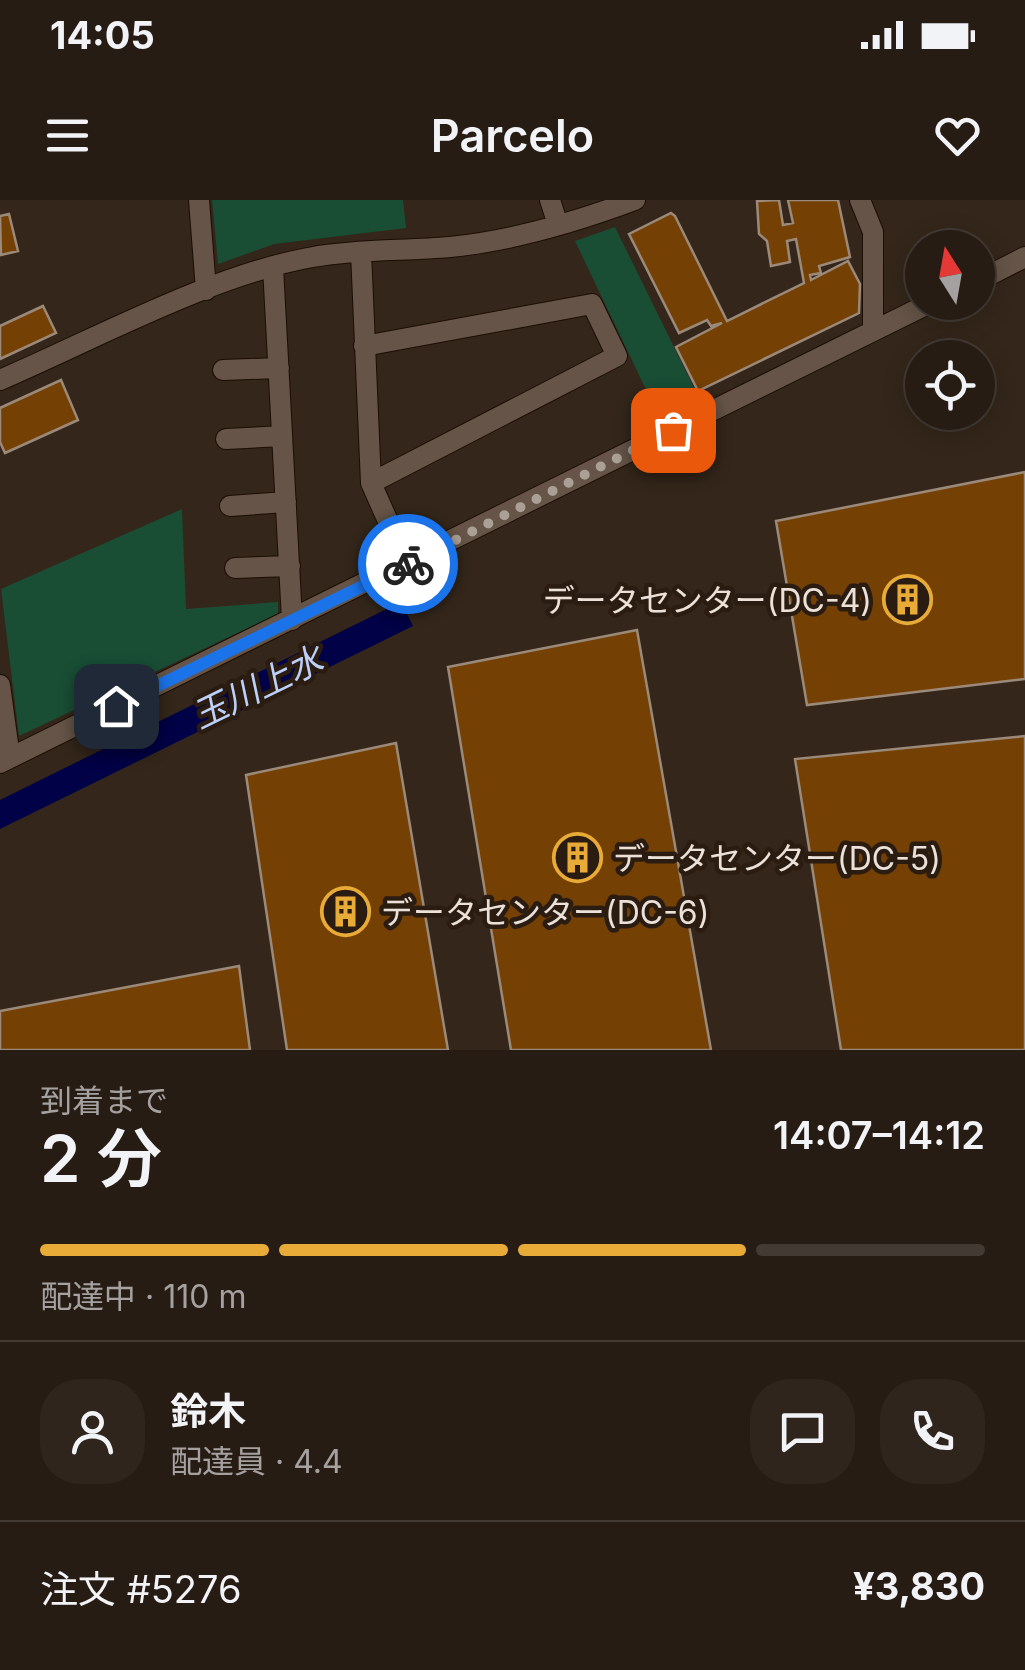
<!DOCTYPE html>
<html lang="ja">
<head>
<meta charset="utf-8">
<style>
  :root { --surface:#271c14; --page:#2f251d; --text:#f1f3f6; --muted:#a4a1a0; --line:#433a34; --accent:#e9ab38 }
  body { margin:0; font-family:Inter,"Noto Sans JP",sans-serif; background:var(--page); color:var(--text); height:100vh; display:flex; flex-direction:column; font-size:38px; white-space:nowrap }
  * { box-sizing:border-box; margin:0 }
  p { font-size:32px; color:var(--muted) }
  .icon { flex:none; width:55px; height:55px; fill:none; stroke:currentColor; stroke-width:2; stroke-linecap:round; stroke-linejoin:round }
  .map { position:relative; height:850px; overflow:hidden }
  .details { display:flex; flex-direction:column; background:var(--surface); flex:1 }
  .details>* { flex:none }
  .needle { width:65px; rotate:349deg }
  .tools { position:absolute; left:905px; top:30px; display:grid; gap:20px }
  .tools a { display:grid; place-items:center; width:90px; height:90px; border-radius:50%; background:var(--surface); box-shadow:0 5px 25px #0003,0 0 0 2px var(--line); font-size:50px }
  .pin { position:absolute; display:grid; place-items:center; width:85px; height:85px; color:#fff; margin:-42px; border-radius:20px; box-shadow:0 5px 15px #0006 }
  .courier { position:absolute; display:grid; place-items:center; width:100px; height:100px; margin:-50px; border:8px solid #1a73e8; border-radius:50%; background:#fff; color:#222; box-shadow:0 2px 12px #0007 }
  .head em { font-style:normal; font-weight:600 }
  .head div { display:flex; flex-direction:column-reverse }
  .head { display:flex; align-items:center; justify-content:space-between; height:170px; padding:0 40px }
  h1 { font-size:65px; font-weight:600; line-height:75px }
  .bar { display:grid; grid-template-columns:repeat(4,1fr); gap:15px 10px; align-content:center; height:120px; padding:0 40px }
  .bar i { height:12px; border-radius:8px; background:var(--line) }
  .bar .active { background:var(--accent) }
  .bar p { grid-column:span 4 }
  .line { display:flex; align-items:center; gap:25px; padding:0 40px; border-top:2px solid var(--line) }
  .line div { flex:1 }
  .round { display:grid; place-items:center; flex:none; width:105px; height:105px; border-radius:40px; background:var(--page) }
  .status { display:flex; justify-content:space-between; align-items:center; height:70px; padding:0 50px; background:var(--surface); direction:ltr }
  .status svg { height:28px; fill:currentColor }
  header { display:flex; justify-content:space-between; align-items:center; height:130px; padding:0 40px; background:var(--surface); font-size:45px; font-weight:600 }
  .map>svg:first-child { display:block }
  .green { fill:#194e35 }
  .water { fill:#000146 }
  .building { fill:#754004; stroke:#9b897a; stroke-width:2.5 }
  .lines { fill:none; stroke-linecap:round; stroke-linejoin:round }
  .minor-casing { stroke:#1c0e04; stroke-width:22 }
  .minor { stroke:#655447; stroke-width:20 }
  .done { stroke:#aba096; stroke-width:10; stroke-dasharray:0 18 }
  .route { stroke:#1a73e8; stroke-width:12 }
  .labels { text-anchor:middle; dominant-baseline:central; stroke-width:9; stroke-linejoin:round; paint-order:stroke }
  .poi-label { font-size:32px; fill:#ebe1d9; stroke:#2a1c10; text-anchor:start }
  .water-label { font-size:35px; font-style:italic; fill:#bcd0f9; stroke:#2a1c10 }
</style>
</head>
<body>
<div class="status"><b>14:05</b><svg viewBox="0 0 49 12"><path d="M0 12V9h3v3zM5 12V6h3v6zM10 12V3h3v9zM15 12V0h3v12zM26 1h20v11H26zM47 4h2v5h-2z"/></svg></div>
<header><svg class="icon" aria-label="menu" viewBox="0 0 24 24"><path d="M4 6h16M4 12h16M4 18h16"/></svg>Parcelo<svg class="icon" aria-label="heart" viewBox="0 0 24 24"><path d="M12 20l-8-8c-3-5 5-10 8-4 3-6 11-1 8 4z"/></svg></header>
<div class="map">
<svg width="1025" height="850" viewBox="0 0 1025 850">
  <rect width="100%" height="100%" fill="#34261a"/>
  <!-- green -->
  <path class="green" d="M212,0H403L406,28L274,44L218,64Z
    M615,27L701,202L661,221L575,41Z
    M182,309L186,409L278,402V414L19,536L1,389Z"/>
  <!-- water -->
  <path class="water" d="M401,402L413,426L0,629V600Z"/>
  <!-- building -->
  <path class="building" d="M779,0L783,25L793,23L788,0H838L850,57L819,66L821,73L810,75L811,80L848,61L860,84L859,113L698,191L676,147L722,123L711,126L707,120L679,133L629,34L671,13L675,16L727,121L804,83L796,39L787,41L790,62L771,66L767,41L759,34L757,1Z
    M9,14L18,51L1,55L0,16Z
    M43,106L56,133L0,159V126Z
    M61,180L78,220L5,253L0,242V208Z
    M1025,272V479L807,505L776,321Z
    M637,430L711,850H511L448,467Z
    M1025,536V850H841L795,559Z
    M396,543L448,850H287L246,575Z
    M239,766L250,850H0V811Z"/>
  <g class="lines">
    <defs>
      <path id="minor" d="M199,0L206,90
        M550,0L558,25
        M860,0L873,32V130
        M361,52L371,283L407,364
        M273,67L292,420
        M978,81L1025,57
        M364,146L592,104L617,156L371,283
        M223,170L279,168
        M0,180C93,140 214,74 313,57C358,49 404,51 450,47C512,41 576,22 635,0
        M226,239L282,236
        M230,306L286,302
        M235,368L290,366
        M0,485L10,558
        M0,563L932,102"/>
    </defs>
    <!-- minor casing -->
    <use href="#minor" class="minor-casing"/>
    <!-- minor -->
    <use href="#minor" class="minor"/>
  </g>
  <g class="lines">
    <!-- done -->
    <path class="done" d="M408,364L673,230"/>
    <!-- route -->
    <path class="route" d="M116,506L408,364"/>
  </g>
  <!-- icons -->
  <defs>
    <symbol id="building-ring" viewBox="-11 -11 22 22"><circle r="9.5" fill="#2a1c10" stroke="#e9ab38" stroke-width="1.5"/><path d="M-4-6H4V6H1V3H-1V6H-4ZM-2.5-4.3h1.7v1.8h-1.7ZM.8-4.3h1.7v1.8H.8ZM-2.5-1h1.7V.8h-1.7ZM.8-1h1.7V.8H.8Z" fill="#e9ab38"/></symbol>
  </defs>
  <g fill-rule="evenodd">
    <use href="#building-ring" x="880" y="372" width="55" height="55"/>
    <use href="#building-ring" x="550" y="630" width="55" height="55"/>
    <use href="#building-ring" x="318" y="684" width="55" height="55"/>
  </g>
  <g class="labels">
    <!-- poi labels -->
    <g class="poi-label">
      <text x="872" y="400" text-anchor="end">データセンター(DC-4)</text>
      <text x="613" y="658">データセンター(DC-5)</text>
      <text x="381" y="712">データセンター(DC-6)</text>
    </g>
    <!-- water labels -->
    <g class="water-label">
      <text transform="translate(257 487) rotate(-26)">玉川上水</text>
    </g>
  </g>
</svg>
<div class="tools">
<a><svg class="needle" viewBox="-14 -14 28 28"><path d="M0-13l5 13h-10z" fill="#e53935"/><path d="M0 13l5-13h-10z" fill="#a4a1a0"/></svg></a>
<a><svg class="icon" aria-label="locate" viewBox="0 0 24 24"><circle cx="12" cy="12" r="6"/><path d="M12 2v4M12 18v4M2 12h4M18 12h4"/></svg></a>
</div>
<div class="pin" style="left:673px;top:230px;background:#ea580c"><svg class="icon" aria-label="bag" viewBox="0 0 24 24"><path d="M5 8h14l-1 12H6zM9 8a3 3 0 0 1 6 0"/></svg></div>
<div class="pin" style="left:116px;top:506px;background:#1f2937"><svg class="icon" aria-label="home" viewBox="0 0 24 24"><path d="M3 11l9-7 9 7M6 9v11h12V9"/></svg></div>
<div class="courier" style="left:408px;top:364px"><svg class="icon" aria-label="bike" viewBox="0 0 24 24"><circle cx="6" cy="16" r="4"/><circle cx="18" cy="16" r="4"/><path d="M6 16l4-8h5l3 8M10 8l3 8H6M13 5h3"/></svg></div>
</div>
<section class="details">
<div class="head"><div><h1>2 分</h1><p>到着まで</p></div><em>14:07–14:12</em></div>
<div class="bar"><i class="active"></i><i class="active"></i><i class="active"></i><i></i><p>配達中 · 110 m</p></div>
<div class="line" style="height:180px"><a class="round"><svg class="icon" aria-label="person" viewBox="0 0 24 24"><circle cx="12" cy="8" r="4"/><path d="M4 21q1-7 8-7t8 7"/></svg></a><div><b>鈴木</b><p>配達員 · 4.4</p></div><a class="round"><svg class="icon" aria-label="chat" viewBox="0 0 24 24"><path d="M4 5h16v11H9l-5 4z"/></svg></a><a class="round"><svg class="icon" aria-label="phone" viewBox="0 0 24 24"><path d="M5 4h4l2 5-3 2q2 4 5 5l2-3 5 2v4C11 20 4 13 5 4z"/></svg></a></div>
<div class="line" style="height:130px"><div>注文 #5276</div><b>¥3,830</b></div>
</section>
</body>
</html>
